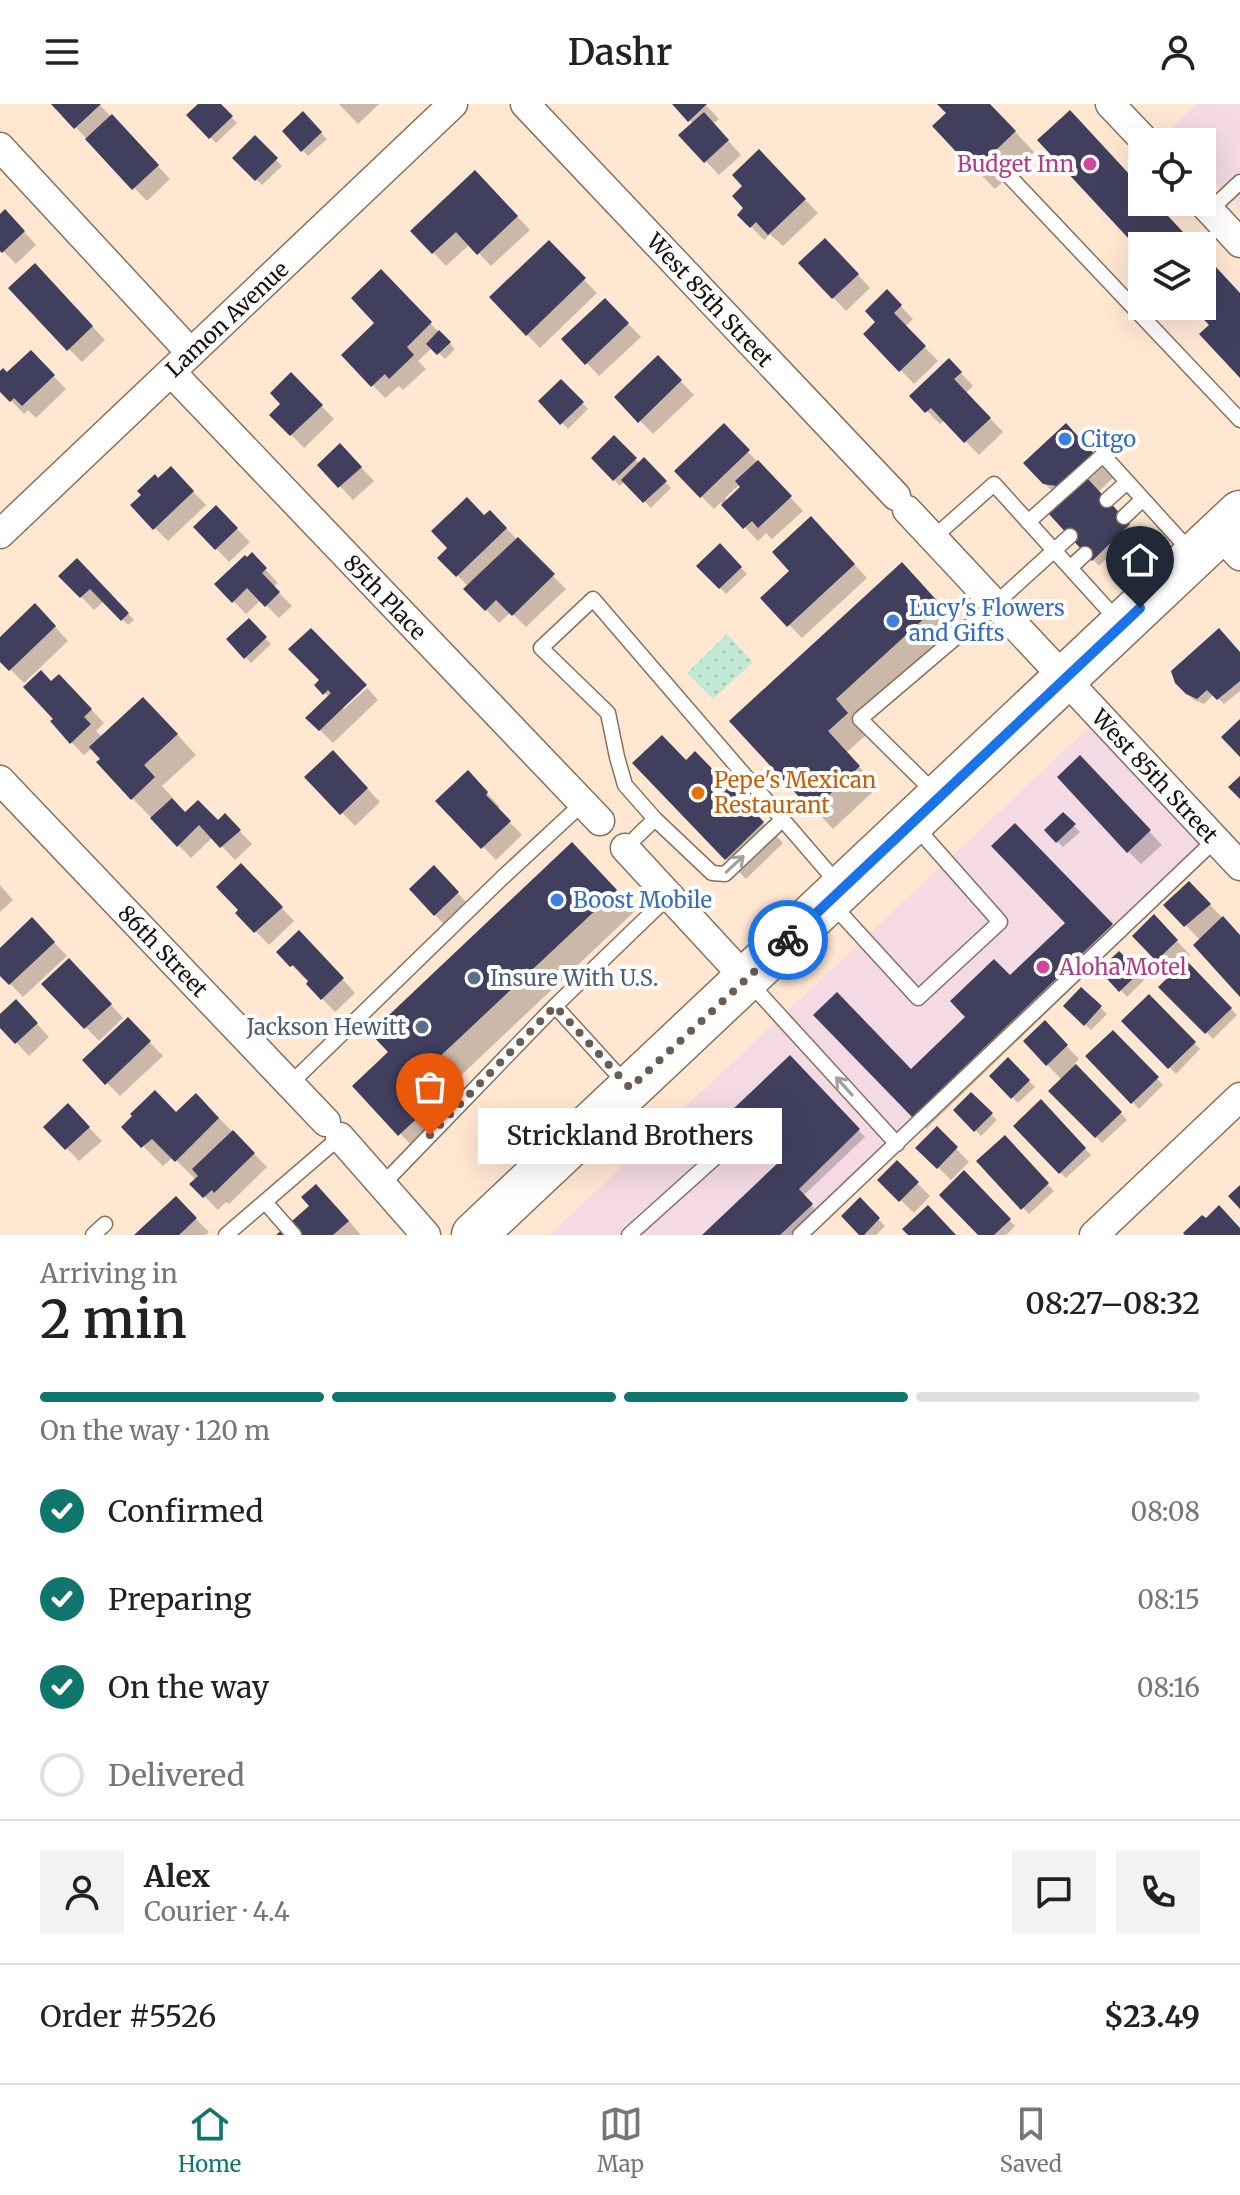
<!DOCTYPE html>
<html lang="en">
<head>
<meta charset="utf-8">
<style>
  :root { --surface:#fff; --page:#f2f2f2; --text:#222; --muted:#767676; --line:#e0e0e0; --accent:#0f766e }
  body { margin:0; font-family:Merriweather,serif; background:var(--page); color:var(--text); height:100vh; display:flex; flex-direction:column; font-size:30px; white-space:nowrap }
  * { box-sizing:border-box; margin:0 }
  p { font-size:26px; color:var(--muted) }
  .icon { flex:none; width:44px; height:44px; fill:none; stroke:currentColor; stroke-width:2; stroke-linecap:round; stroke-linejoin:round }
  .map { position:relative; height:1131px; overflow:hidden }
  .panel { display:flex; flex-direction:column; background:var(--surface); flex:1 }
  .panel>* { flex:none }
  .fabs { position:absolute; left:1128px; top:24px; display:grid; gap:16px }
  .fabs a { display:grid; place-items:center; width:88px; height:88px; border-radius:0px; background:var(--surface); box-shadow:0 8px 32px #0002; font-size:40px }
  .pin { position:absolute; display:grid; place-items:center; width:68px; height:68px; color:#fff; margin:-82px -34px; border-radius:50% 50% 50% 0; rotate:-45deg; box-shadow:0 0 8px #0007 }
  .pin .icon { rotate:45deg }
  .courier { position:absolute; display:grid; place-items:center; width:80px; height:80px; margin:-40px; border:6px solid #1a73e8; border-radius:50%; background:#fff; color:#222; box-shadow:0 2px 10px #0007 }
  .bubble { position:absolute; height:56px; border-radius:0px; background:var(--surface); box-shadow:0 8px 32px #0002; font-size:26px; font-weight:600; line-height:56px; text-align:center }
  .head em { font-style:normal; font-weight:600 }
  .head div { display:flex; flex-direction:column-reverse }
  .head { display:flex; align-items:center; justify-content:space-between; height:136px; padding:0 40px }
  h1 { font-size:52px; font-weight:600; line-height:60px }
  .bar { display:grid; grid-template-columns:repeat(4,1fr); gap:12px 8px; align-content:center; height:96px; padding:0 40px }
  .bar i { height:10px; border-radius:6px; background:var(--line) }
  .bar .on { background:var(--accent) }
  .bar p { grid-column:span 4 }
  .line { display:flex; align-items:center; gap:20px; padding:0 40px; border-top:2px solid var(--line) }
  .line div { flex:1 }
  .round { display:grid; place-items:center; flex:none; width:84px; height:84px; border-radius:0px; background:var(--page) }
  ol { padding:0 40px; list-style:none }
  li { display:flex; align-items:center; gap:24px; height:88px }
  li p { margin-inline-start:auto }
  li .icon { padding:8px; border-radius:50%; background:var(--accent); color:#fff; stroke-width:4 }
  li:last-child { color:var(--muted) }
  li i { width:44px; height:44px; border:4px solid var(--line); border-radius:50% }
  header { display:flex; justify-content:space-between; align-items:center; height:104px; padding:0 40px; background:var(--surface); font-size:36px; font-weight:600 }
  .tab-bar { display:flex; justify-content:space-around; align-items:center; height:112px; border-top:2px solid var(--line); background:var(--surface); font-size:22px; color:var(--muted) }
  .tab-bar a { display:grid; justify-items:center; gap:4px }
  .tab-bar .on { color:var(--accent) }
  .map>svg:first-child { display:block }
  .commercial { fill:#f3dae3 }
  .park { fill:url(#park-dots) }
  .shadow { fill:#0003; fill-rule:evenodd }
  .building { fill:#403f5e }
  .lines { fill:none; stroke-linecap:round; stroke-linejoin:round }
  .service-casing { stroke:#85715d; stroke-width:17 }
  .minor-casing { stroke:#85715d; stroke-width:31 }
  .primary-casing { stroke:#85715d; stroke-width:47 }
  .service { stroke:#fff; stroke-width:14 }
  .minor { stroke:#fff; stroke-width:28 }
  .primary { stroke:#fff; stroke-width:44 }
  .oneway { stroke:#a3a09d }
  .done { stroke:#6a5c4f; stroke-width:8; stroke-dasharray:0 14.4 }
  .route { stroke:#1a73e8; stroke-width:10 }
  .hotel-dot { fill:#d1479c; stroke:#fff; stroke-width:3 }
  .shop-dot { fill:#3f7fe0; stroke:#fff; stroke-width:3 }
  .food-dot { fill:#e8710a; stroke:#fff; stroke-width:3 }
  .service-dot { fill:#5c6f8a; stroke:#fff; stroke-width:3 }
  .labels { text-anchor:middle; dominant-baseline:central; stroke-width:8; stroke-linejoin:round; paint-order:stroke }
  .hotel-label { font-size:22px; fill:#b23c85; stroke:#fff; text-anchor:end }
  .street-label { font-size:22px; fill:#191109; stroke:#fff }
  .shop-label { font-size:22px; fill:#366cbe; stroke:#fff; text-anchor:start }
  .food-label { font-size:22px; fill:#c56008; stroke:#fff; text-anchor:start }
  .service-label { font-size:22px; fill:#4e5e75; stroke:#fff; text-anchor:start }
</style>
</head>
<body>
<header><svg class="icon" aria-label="menu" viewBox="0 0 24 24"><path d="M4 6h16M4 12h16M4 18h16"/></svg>Dashr<svg class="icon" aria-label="person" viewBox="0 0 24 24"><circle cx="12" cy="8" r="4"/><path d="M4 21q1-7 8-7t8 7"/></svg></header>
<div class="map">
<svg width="1240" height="1131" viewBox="0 0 1240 1131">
  <defs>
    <pattern id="park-dots" width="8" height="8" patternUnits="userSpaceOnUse" patternTransform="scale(2)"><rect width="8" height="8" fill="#c2e9d5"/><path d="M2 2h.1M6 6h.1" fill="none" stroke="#a6c7b6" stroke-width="1.8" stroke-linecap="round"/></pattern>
  </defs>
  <rect width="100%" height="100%" fill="#ffe7d2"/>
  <!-- commercial -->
  <path class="commercial" d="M1197,0H1240V105L1202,65V38H1176L1167,29Z
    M1102,611L1220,734L804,1131H549Z"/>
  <!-- park -->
  <path class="park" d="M727,530L753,558L713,595L687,569Z"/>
  <!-- shadow -->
  <path class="shadow" d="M53,0H99L170,75L147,97Z
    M201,0H218L237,19L216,39L189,11Z
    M339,0H379L358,20Z
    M674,0H705L719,15L713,20L741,51L719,71L681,31L693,20Z
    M940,0H989L1034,48L995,85L975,65L948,9Z
    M303,10L327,35L308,52L284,27Z
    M255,34L282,62L262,81L235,54Z
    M759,48L818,109L783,142L770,130L764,136L740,111L746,105L745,82Z
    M488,81L530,126L491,162L470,140L446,162L413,127Z
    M0,112L18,121L36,141L16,160L0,144Z
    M548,139L597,189L540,244L492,194Z
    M838,149L870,184L846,207L800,159Z
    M381,168L455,245L445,255L433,243L418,257L426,265L403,286L399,282L385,294L344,251L377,219Z
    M48,175L105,236L82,258L69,245Z
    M887,188L913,215L905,223L938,257L914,280L866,230L878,218Z
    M605,196L641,233L599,272L564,235Z
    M31,249L66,285L36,314L28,306L24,310L0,285V270L7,271Z
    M658,254L694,291L653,330L617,293Z
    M949,256L973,282L966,289L1003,328L979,351L945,316L940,320L912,292Z
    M291,271L334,315L304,344L272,311L283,300Z
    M561,277L588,305L568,325L541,297Z
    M724,322L803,407L772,435L766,429L758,437L721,398L714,405L676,367ZM740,380L743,383L728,397L725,394Z
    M1066,322L1114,373L1098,388L1134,428L1099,462L1051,409L1063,398L1044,379Z
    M614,334L640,360L644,356L671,384L651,404L625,377L620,382L594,354Z
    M353,355L374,377L353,396L320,361Z
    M171,365L206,401L168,437L133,402Z
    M216,404L250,438L229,458L196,423Z
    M490,408L566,485L526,523L511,508L499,519L466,485L469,483L440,454Z
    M824,428L867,474L802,534L763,494L792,467Z
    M720,442L747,470L726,490L699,462Z
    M252,451L278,479L273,483L292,502L279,514L261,496L246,510L217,480Z
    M77,457L134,516L128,521L104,497L94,506L61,472Z
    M921,481L958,521L854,616L867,630L846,649L878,683L833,725L732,617Z
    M48,515L68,537L24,579L0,555V536Z
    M248,517L271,540L251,559L229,535Z
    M311,526L341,603L344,605L367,584L378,596L333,639L308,614L329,593L317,581L322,577Z
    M1240,550V587L1224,600L1214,590L1204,600L1194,596L1187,589Z
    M52,579L72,585L104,619L96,627L102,633L163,615L196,651L162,682L173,694L171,696L186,710L218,719L225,712L252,740L235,756L213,733L191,754L132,694L92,644L84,651L71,638L55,615Z
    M333,649L380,698L355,722L307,673Z
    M635,659L715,669L783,739L746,775Z
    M1093,667L1162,741L1141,760L1128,747Z
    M468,669L500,703L497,705L522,731L496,756L438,697Z
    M1063,711L1080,728L1063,743L1046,726Z
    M1015,722L1124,834L926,1025L816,911L911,967L1010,874L1068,819Z
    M592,761L635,807L436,995L456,1016L420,1050L354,982Z
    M434,764L471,803L448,824L435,811Z
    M254,775L294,817L269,841L238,809Z
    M0,781L13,796L0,808Z
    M1202,792L1240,833V890L1200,836L1166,801Z
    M1154,813L1190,851L1184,856L1237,911L1213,935L1161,883L1173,872L1135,832Z
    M45,829L67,852L23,893L0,869V847Z
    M312,842L355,889L335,908L308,880L311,877L307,873L305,875L279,848Z
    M1119,850L1144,876L1127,893L1102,866Z
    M82,869L123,914L99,937L44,880Z
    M1081,885L1107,910L1091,926L1066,902Z
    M1149,893L1200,945L1176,970L1124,917Z
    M29,911L49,933L29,952L0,921V913Z
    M128,916L163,952L120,992L85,957Z
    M1044,919L1079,955L1074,960L1127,1016L1102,1039L1051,987L1062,976L1025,938Z
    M1113,929L1163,981L1139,1005L1088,952Z
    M790,954L865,1033L803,1092L817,1107L792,1131H705L783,1057Z
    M1008,956L1035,983L1018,999L992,972Z
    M971,991L997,1016L981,1032L956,1006Z
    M1041,998L1091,1051L1066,1074L1015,1022Z
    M68,1002L102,1037L79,1057L46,1023Z
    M177,1010L216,1011L267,1063L229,1100L226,1098L218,1106L192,1080L196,1076L173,1053L163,1062L124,1023Z
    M937,1025L969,1058L951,1076L918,1044Z
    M1005,1034L1054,1087L1029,1110L979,1058Z
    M897,1059L930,1092L914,1109L880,1076Z
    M964,1069L1015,1122L1006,1131H981Z
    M860,1096L885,1122L876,1131H862Z
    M336,1102L361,1131H279Z
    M189,1108L209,1128L206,1131H148Z"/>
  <!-- building -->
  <path class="building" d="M51,0H101L74,25Z
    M198,0H221L233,12L209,35L186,11Z
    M672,0H707L688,18Z
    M937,0H990L1016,27L974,67L932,22L946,9Z
    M1070,6L1142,84V98H1155L1196,142H1142V149L1037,36Z
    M303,7L322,28L301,48L282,27Z
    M704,8L729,36L704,59L678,31Z
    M112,10L159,61L132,86L85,35Z
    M255,31L278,54L255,77L232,54Z
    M759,45L806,95L768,131L756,118L750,124L737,111L743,104L732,92L742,82L732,71Z
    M475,66L518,112L477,151L456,128L432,150L410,127Z
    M5,105L25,127L2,149L0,147V110Z
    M825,134L859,170L832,195L798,159Z
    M549,136L586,174L526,232L489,193Z
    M1202,148L1240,189V274L1199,230L1209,221L1191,202H1202Z
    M35,159L93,222L67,247L8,184Z
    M381,165L432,218L407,243L414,251L389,275L385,270L371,283L341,251L374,219L351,194Z
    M887,185L902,201L894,209L926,242L899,268L863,230L875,218L865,207Z
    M605,194L629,219L585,261L561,235Z
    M439,226L451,238L437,251L426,240Z
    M31,246L55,271L22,302L14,294L10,298L0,288V267L3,264L7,268Z
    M658,251L682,276L638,319L614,293Z
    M949,254L962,268L954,275L991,314L964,339L931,304L925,309L909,292Z
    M291,268L323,301L290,332L269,311L280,300L270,289Z
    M561,275L584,298L560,321L538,297Z
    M724,319L750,346L700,394L674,367Z
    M1066,319L1096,352L1063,383L1043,380L1023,359Z
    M614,331L637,354L613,377L591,354Z
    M340,339L362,363L338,384L317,361Z
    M644,353L667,377L643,399L621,376Z
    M758,356L792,392L758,424L752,417L743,425L721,401L740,383L735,377Z
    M171,362L194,387L153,426L130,401L141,391L137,387L155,370L158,374Z
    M1086,373L1130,420L1092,457L1048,409Z
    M467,393L484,411L490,406L507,424L456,473L437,454L447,444L431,427Z
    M216,401L238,424L215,446L193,423Z
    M811,412L855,460L787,523L760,494L789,467L772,448Z
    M518,433L555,470L512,512L496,496L485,507L463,485Z
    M720,439L742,463L719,485L696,462Z
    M252,448L267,464L262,469L280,488L265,503L247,484L232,499L214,480L245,451L247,453Z
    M77,454L129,509L121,517L90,485L80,494L58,472Z
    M902,458L940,500L836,595L848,609L828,627L860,662L812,707L729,617Z
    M35,499L56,522L9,567L0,558V533Z
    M249,514L267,533L244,555L226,535Z
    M311,524L367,581L319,627L305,614L331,589L328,586L323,591L314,581L319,576L288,545Z
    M1219,524L1240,548V577L1217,596L1207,586L1197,595L1186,590L1175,579L1171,567Z
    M41,566L51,577L59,570L92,605L84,613L91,620L70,640L50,617L53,615L23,583Z
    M143,593L178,630L144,661L155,673L131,696L96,658L100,655L89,643Z
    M1240,615V653L1221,633Z
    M662,631L686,656L695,647L764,718L725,756L632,659Z
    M333,646L368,684L340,711L304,673Z
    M1080,651L1151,726L1127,749L1057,673Z
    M468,666L488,688L486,691L511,717L481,745L435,697Z
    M1240,672V695L1228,683Z
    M172,694L185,708L198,696L218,716L225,709L241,726L220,744L199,721L177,743L150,714Z
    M1063,708L1076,720L1056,739L1044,726Z
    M1015,719L1113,820L912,1013L813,911L837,888L911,965L965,913L950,897L994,855L1010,871L1065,819L991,742Z
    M572,738L617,786L417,974L438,995L398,1032L352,982L388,948L370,929Z
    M241,759L283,803L254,829L235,809L238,806L216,783Z
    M434,761L459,788L434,812L409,785Z
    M1189,777L1211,800L1184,823L1163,801Z
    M1154,810L1178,836L1156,857L1132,832Z
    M1223,812L1240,831V893L1193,841Z
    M32,813L55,838L9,881L0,872V844Z
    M299,826L344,874L321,896L306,880L308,877L293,861L290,863L276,848Z
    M1119,847L1140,868L1119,888L1099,866Z
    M69,854L112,900L84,925L41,880Z
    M1186,856L1232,904L1205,930L1158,883Z
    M1081,883L1102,902L1084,922L1063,902Z
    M1149,890L1196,938L1168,965L1121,917Z
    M16,895L38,919L15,940L0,924V910Z
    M128,913L151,937L105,981L82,956Z
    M1045,916L1068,941L1046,962L1023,937Z
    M1113,926L1159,973L1131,1000L1085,952Z
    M790,951L860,1025L799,1085L813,1100L780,1131H702L780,1057L731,1007Z
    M1008,953L1030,976L1011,995L989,972Z
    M1076,960L1122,1008L1095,1034L1048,987Z
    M155,986L176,1008L196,989L219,1014L175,1058L152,1035L141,1044L121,1023L132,1012L130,1010Z
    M971,988L993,1009L974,1028L953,1006Z
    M1041,995L1086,1044L1059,1070L1013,1022Z
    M68,999L90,1023L65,1046L43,1023Z
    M937,1022L958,1043L937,1065L915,1044Z
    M233,1026L255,1049L214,1089L212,1086L203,1094L189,1080L198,1072L192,1065Z
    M1005,1031L1049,1079L1021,1106L976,1057Z
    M897,1056L919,1078L899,1098L877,1076Z
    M964,1066L1011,1115L994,1131H978L939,1091Z
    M316,1080L349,1117L333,1131H276L309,1102L301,1093Z
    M1240,1081V1105L1228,1092Z
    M176,1092L197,1114L179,1131H134Z
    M860,1093L880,1114L864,1131H859L841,1112Z
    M928,1101L956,1131H908L902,1125Z
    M1219,1101L1240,1124V1131H1185L1183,1129L1202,1111L1206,1114Z"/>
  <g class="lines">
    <defs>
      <path id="service" d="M1009,72L1240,316
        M1210,106L1240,78
        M1107,396L1127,378
        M1124,413L1143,395
        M1028,418L1103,351L1191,448
        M933,434L994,380L1119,518
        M1070,464L1085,450
        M936,690L860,615L994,501L1070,432
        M655,715L712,769L725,770L783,715
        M625,744L655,715L625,681L617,653L608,609L541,544L593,495L839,781
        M832,800L918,894L1000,818L915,722
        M749,878L897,1040
        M555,902L627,981
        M290,980L502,774L583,699
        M382,1081L555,902L669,792
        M265,1098L294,1131
        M93,1131L105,1120
        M226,1131L340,1033
        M629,1131L738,1033
        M800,1131L1215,736"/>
      <path id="minor" d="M525,0L896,392
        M1110,0L1146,38
        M0,43L191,249
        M1202,98L1240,139
        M171,268L600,717
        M907,406L1240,762
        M0,430L453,0
        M1219,430L1240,452
        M0,676L326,1018
        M625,744L746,875
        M340,1033L426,1131
        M1094,1131L1240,993"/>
      <path id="primary" d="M474,1131L1240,409"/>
    </defs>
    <!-- service casing -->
    <use href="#service" class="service-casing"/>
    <!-- minor casing -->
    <use href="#minor" class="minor-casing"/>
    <!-- primary casing -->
    <use href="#primary" class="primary-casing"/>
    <!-- service -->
    <use href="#service" class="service"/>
    <!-- minor -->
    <use href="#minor" class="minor"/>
    <!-- primary -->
    <use href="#primary" class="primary"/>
  </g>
  <!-- one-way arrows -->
  <defs><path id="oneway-shaft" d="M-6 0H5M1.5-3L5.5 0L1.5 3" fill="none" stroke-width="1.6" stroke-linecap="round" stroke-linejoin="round" transform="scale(2)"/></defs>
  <g class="oneway">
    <use href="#oneway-shaft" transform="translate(735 760) rotate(-43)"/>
    <use href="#oneway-shaft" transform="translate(844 982) rotate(-132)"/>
  </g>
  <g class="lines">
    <!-- done -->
    <path class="done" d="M430,1031L555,902L630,984L788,836"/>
    <!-- route -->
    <path class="route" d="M788,836L1140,504"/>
  </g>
  <!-- markers -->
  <g class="hotel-dot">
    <circle cx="1090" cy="60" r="8"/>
    <circle cx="1043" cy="863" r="8"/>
  </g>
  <g class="shop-dot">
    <circle cx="1065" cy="335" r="8"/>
    <circle cx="893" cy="517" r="8"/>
    <circle cx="557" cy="796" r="8"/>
  </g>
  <circle class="food-dot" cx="698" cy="689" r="8"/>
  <g class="service-dot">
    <circle cx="474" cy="874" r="8"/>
    <circle cx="422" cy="923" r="8"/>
  </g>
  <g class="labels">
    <!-- hotel labels -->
    <g class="hotel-label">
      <text x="1074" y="60">Budget Inn</text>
      <text x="1059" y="863" text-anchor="start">Aloha Motel</text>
    </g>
    <!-- street labels -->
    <g class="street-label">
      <text transform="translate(710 196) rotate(47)">West 85th Street</text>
      <text transform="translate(227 215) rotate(-43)">Lamon Avenue</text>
      <text transform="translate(385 493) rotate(46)">85th Place</text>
      <text transform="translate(1155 672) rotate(47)">West 85th Street</text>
      <text transform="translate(163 847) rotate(46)">86th Street</text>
    </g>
    <!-- shop labels -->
    <g class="shop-label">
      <text x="1081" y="335">Citgo</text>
      <text x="909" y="504">Lucy's Flowers<tspan x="909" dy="25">and Gifts</tspan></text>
      <text x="573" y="796">Boost Mobile</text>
    </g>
    <!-- food labels -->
    <g class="food-label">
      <text x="714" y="676">Pepe's Mexican<tspan x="714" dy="25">Restaurant</tspan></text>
    </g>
    <!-- service labels -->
    <g class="service-label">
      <text x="490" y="874">Insure With U.S.</text>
      <text x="406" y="923" text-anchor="end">Jackson Hewitt</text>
    </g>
  </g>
</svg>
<div class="fabs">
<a><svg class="icon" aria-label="locate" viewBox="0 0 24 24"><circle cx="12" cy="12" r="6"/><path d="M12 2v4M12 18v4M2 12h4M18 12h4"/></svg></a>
<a><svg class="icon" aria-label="layers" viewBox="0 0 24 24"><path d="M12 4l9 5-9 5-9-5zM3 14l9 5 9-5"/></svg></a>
</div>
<div class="pin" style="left:430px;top:1031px;background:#ea580c"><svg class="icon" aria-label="bag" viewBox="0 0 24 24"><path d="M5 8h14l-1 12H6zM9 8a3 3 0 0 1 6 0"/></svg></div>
<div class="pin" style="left:1140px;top:504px;background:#1f2937"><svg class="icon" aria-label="home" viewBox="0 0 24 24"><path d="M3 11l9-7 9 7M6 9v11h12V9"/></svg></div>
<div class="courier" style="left:788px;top:836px"><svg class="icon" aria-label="bike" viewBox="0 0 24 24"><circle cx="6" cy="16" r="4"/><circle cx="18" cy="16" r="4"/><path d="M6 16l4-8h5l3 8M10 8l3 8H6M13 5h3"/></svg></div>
<div class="bubble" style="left:478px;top:1004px;width:304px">Strickland Brothers</div>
</div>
<section class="panel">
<div class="head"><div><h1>2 min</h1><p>Arriving in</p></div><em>08:27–08:32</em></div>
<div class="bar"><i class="on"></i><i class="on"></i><i class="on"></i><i></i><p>On the way · 120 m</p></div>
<ol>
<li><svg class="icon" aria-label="check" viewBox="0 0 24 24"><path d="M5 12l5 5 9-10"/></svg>Confirmed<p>08:08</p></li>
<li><svg class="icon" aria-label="check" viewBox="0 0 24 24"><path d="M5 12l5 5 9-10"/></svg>Preparing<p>08:15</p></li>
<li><svg class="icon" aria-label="check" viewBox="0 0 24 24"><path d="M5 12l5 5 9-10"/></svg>On the way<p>08:16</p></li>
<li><i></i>Delivered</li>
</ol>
<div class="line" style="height:144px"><a class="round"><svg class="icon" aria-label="person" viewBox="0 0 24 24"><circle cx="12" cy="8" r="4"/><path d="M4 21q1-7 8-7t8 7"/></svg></a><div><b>Alex</b><p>Courier · 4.4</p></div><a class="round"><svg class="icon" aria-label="chat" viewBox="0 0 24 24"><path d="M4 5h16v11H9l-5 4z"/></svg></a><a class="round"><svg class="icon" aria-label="phone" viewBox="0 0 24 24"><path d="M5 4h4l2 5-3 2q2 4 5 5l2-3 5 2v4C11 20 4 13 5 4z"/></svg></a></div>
<div class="line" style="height:104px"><div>Order #5526</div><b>$23.49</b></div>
</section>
<nav class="tab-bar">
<a class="on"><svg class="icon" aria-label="home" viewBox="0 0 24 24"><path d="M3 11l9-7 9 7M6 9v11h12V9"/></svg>Home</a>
<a><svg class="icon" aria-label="map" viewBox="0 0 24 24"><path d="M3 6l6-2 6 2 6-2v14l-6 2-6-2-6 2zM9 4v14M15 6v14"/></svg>Map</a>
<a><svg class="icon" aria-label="saved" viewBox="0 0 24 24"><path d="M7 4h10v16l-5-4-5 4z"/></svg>Saved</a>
</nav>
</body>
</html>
